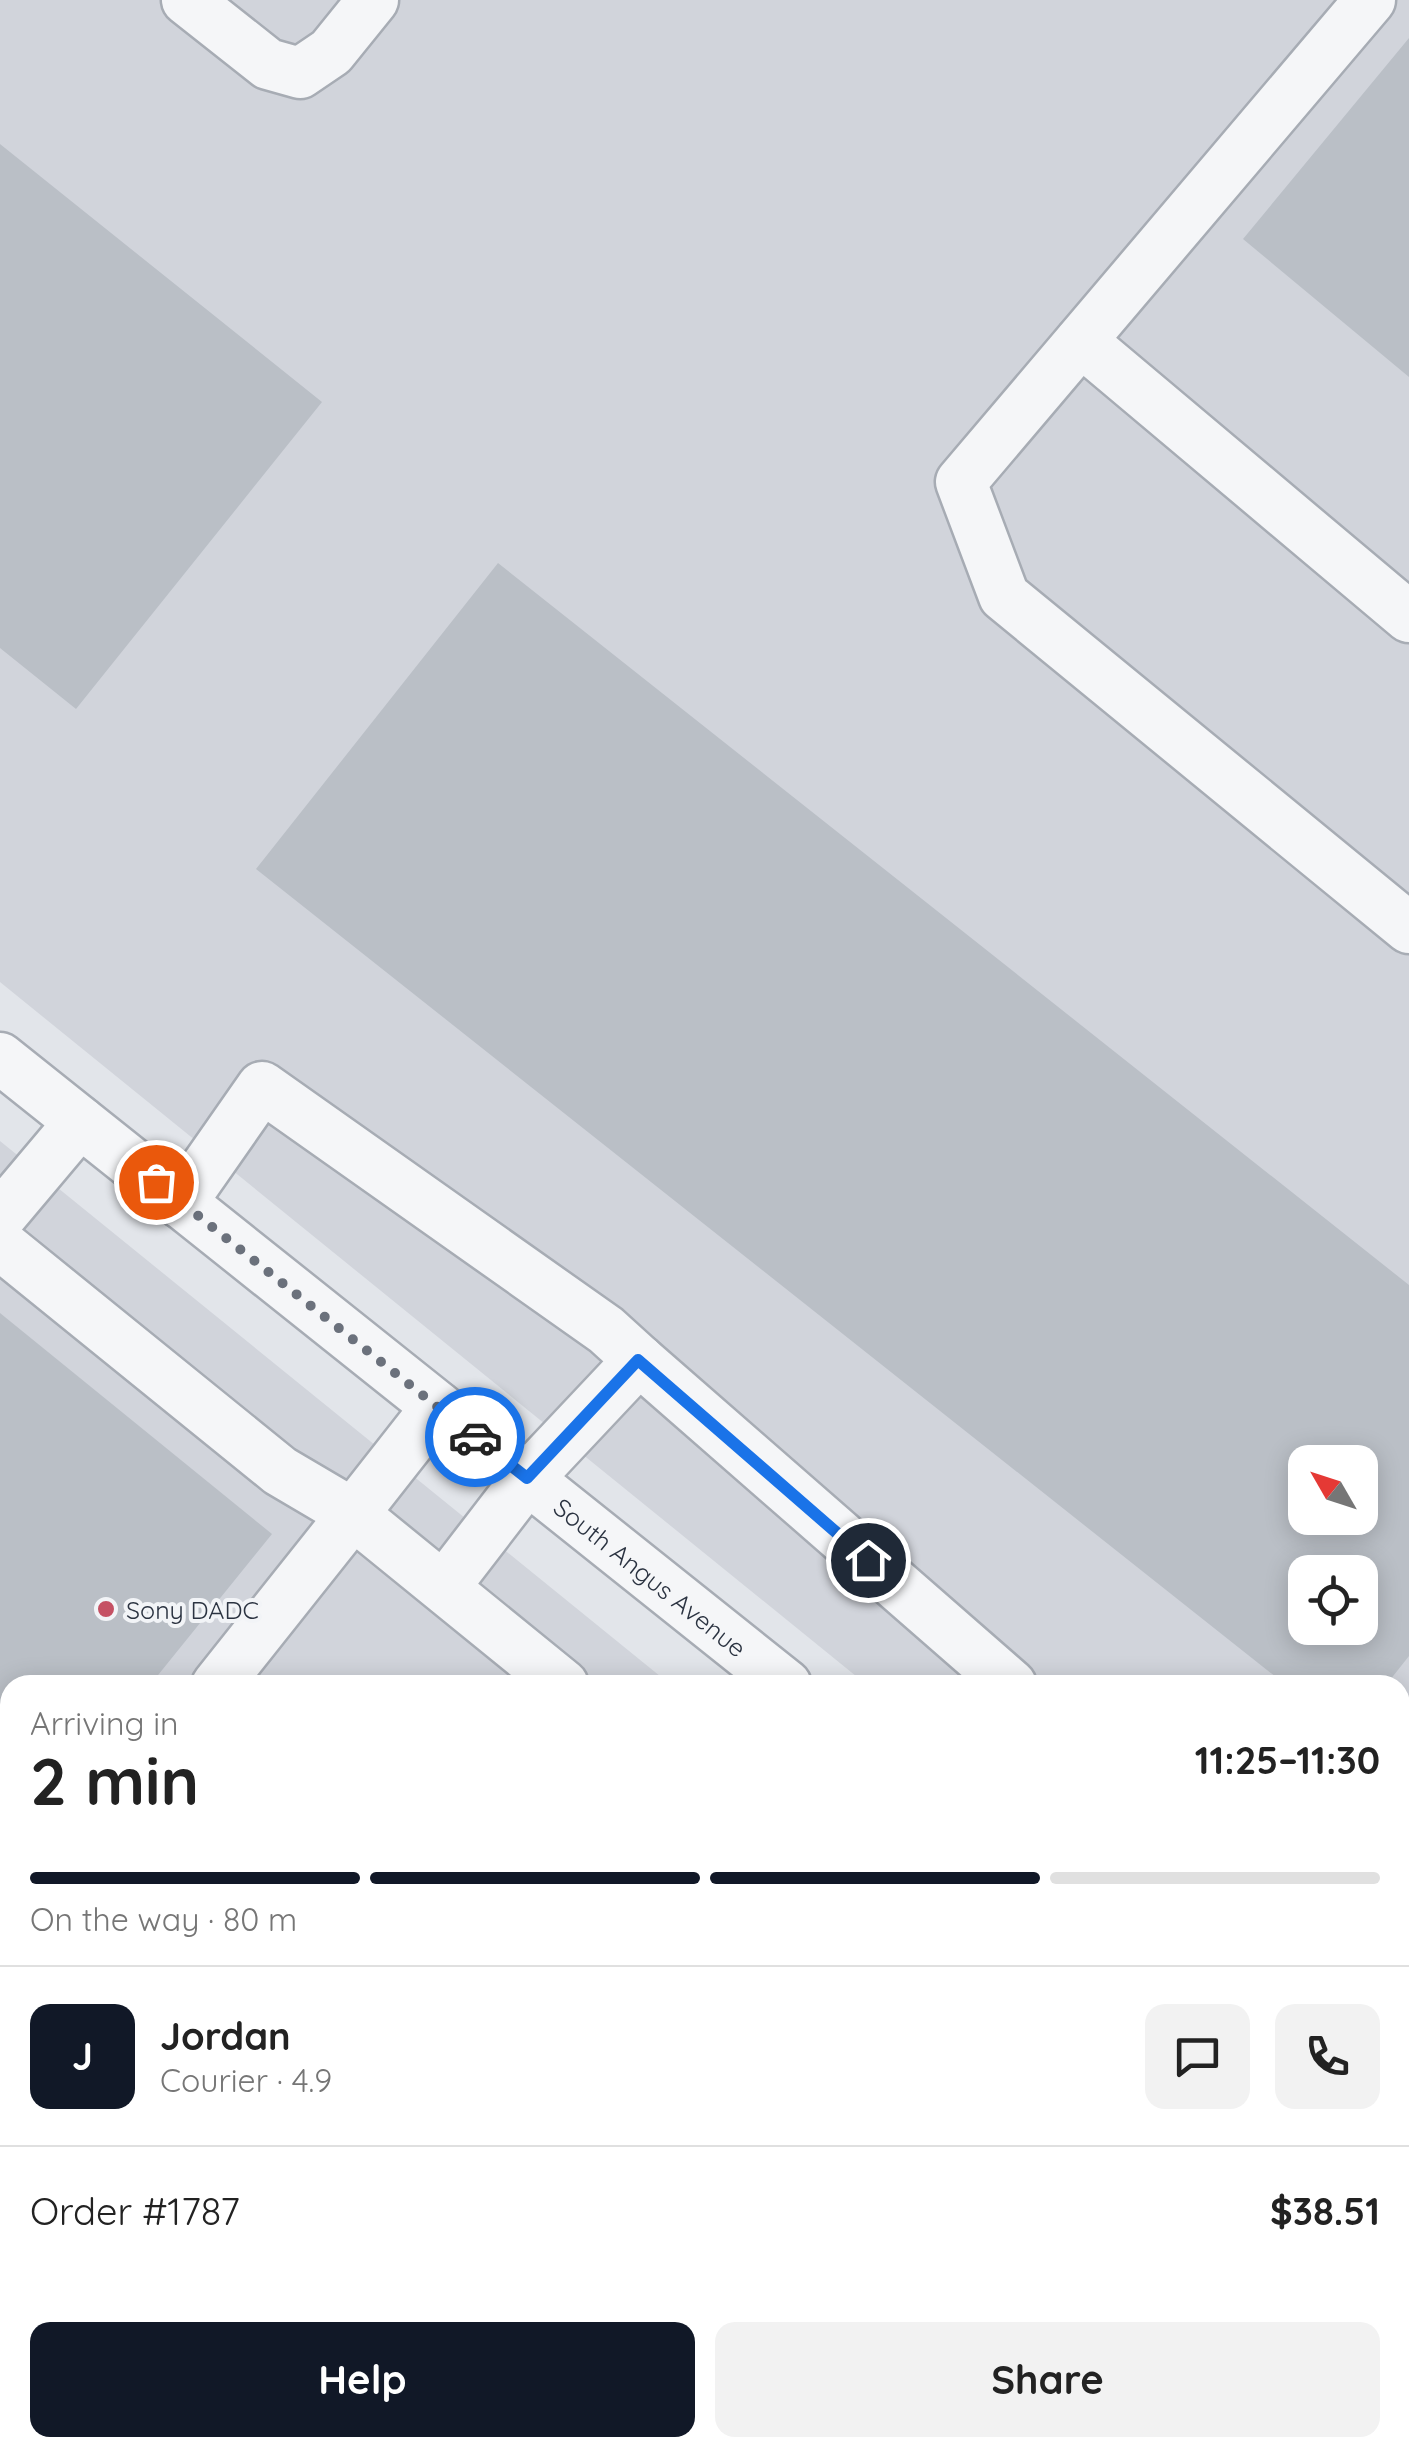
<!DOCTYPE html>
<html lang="en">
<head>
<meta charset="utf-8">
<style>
  :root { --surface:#fff; --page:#f2f2f2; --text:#222; --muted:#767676; --line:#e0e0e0; --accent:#111827 }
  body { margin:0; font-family:Quicksand,sans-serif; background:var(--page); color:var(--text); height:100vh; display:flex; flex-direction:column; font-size:38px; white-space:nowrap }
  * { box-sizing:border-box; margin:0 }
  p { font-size:32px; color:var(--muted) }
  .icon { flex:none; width:55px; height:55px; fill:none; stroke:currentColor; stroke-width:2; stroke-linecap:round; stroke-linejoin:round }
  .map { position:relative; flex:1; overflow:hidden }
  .panel { position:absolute; left:0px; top:1675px; width:1410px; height:782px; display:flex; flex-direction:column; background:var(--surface); border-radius:30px 30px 0 0; box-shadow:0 5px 25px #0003 }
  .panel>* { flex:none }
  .needle { width:65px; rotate:309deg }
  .buttons { position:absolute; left:1288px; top:1445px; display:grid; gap:20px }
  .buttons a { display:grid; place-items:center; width:90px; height:90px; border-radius:20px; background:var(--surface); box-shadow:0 5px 25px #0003; font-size:50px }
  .pin { position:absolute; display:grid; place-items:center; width:85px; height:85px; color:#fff; margin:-42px; border:5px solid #fff; border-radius:50%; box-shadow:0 2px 10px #0007 }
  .courier { position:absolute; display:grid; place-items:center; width:100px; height:100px; margin:-50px; border:8px solid #1a73e8; border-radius:50%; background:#fff; color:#222; box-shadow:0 2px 12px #0007 }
  .overview em { font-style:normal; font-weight:800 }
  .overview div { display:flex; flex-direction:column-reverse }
  .overview { display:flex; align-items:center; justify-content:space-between; height:170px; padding:0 30px }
  h1 { font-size:65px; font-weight:800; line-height:75px }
  .bar { display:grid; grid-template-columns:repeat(4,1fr); gap:15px 10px; align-content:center; height:120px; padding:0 30px }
  .bar i { height:12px; border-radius:8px; background:var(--line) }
  .bar .current { background:var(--accent) }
  .bar p { grid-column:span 4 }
  .line { display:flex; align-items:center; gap:25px; padding:0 30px; border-top:2px solid var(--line) }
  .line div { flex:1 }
  .round { display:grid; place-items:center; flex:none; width:105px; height:105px; border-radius:20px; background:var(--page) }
  .action { display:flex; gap:20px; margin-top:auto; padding:20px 30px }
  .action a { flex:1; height:115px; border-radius:20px; background:var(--accent); color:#fff; font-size:40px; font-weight:800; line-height:115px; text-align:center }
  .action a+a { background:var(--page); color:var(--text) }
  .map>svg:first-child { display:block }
  .built { fill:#d1d4db; fill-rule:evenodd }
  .building { fill:#babfc6; fill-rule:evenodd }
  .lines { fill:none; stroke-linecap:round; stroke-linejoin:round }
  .minor-casing { stroke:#a7acb4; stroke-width:55 }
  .minor { stroke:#f5f6f8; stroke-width:50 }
  .done { stroke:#6b717c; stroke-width:10; stroke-dasharray:0 18 }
  .route { stroke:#1a73e8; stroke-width:12 }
  .poi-dot { fill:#c55164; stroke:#f2f4f7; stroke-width:4 }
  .labels { text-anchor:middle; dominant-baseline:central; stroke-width:8; stroke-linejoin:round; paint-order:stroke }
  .street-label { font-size:25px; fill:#2b3341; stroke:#f2f4f7 }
  .poi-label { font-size:25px; fill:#2b3341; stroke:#f2f4f7; text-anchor:start }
</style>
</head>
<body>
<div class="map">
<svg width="1409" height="2456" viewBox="0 0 1409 2456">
  <rect width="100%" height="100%" fill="#e2e5ea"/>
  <!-- built -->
  <path class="built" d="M0,0H1409V1699L1400,1710V1685H867L0,982ZM1305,1462H1360V1518H1305ZM1305,1572H1360V1628H1305Z
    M0,1141L671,1685H10V2448H808L801,2456H0Z"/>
  <!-- building -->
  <path class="building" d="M1409,38V377L1243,239Z
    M0,144L322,402L76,709L0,648Z
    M498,563L1409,1285V1656L1386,1685H1286L256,869ZM1305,1462H1360V1518H1305ZM1305,1572H1360V1628H1305Z
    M0,1313L272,1534L150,1685H10V1858L0,1870Z
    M1409,2339V2407L1400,2400V2350Z
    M0,2360L10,2368V2448H108L118,2456H0Z
    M434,2448H569L562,2456H444Z"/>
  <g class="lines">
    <defs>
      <g id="minor">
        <path d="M187,0L268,64L300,73L331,52L373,0"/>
        <path d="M1370,0L961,482L1004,596L1409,928"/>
        <path d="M1081,341L1409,617"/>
        <path id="s1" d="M0,1058L786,1685"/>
        <path d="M181,1203L262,1087L606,1330L639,1360"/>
        <path d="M0,1217L80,1122"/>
        <path d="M0,1244L280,1471L353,1514L437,1407"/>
        <path d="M444,1587L527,1479L639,1360L1011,1685"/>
        <path d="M217,1685L353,1514L563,1685"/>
        <path d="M1400,1877L1409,1866"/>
        <path d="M1400,1917L1409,1924"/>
        <path d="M0,1960L10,1947"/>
        <path d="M0,2124L10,2132"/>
        <path d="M1400,2201L1409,2191"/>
        <path d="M0,2278L10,2286"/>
        <path d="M203,2448L213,2456"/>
        <path d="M410,2448L421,2456"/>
        <path d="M734,2448L745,2456"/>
        <path d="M1086,2448L1097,2456"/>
        <path d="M680,2456L687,2448"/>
        <path d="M929,2456L935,2448"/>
        <path d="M1193,2456L1200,2448"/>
      </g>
    </defs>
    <!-- minor casing -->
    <use href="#minor" class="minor-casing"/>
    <!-- minor -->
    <use href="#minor" class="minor"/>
  </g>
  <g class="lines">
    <!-- done -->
    <path class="done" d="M156,1182L475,1437"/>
    <!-- route -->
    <path class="route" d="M475,1437L527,1478L638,1360L868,1560"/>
  </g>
  <!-- markers -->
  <circle class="poi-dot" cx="106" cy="1609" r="10"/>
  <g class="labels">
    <!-- street labels -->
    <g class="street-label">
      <text stroke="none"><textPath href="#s1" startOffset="832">South Angus Avenue</textPath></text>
    </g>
    <!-- poi labels -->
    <g class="poi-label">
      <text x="126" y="1609">Sony DADC</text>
    </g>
  </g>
</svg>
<div class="buttons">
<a><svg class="needle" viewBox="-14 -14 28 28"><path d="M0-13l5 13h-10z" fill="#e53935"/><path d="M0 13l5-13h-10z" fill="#767676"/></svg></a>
<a><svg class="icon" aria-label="locate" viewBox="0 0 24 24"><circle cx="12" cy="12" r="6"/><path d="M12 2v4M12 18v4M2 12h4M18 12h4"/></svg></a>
</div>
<div class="pin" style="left:156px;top:1182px;background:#ea580c"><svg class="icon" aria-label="bag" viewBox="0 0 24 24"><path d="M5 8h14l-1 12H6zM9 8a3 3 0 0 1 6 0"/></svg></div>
<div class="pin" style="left:868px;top:1560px;background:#1f2937"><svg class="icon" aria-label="home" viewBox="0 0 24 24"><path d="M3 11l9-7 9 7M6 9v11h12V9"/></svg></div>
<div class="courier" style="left:475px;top:1437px"><svg class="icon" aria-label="car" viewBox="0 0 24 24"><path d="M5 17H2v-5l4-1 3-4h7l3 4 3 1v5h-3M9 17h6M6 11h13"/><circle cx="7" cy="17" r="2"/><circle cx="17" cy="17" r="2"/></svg></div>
<section class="panel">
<div class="overview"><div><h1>2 min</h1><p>Arriving in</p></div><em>11:25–11:30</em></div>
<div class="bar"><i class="current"></i><i class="current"></i><i class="current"></i><i></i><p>On the way · 80 m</p></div>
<div class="line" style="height:180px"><b class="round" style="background:var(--accent);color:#fff">J</b><div><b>Jordan</b><p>Courier · 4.9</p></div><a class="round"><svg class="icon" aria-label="chat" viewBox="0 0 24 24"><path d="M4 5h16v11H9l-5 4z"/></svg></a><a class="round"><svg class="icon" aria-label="phone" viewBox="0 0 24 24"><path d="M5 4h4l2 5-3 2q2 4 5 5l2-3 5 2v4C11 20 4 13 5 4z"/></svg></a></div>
<div class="line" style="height:130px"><div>Order #1787</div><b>$38.51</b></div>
<div class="action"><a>Help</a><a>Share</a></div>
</section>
</div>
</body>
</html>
